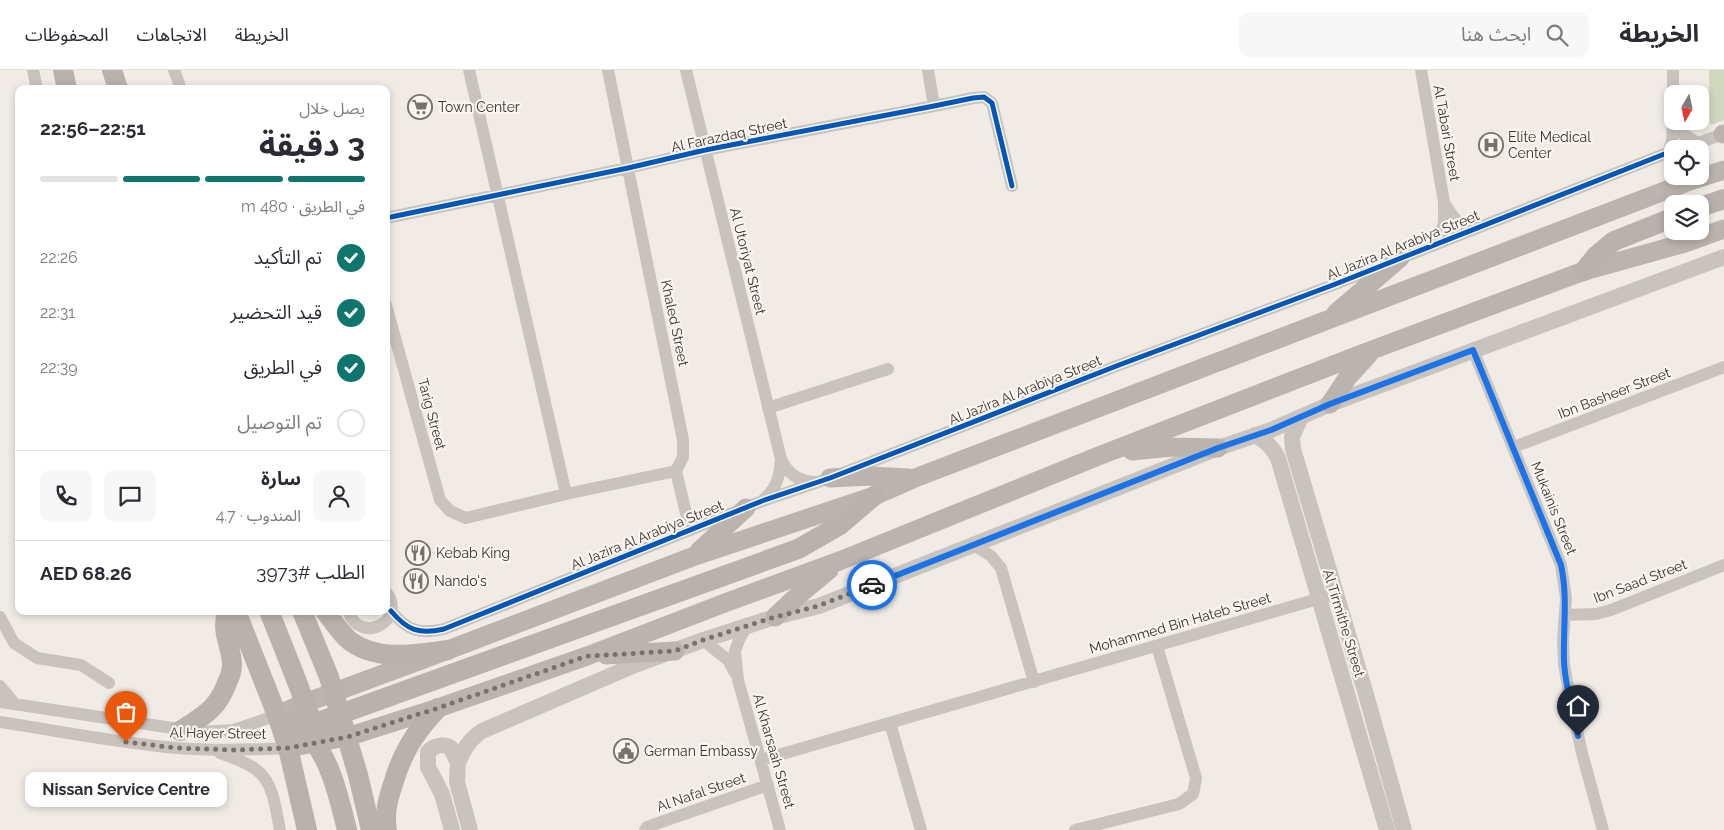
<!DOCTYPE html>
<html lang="ar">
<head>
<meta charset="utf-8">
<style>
  :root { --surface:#fff; --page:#f7f7f7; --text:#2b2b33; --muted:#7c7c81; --line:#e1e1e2; --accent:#0f766e }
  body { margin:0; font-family:Raleway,"Noto Sans Arabic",sans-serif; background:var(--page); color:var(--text); direction:rtl; height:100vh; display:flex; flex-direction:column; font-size:19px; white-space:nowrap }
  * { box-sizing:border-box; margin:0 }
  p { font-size:16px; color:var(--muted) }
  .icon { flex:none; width:28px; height:28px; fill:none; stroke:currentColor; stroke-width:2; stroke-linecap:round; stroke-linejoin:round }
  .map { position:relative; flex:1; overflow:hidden; direction:ltr }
  .drawer { position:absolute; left:15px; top:15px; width:375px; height:530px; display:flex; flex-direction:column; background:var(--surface); border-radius:10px; box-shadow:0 2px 8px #0003; direction:rtl }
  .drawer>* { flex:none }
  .needle { width:32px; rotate:189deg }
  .buttons { position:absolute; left:1664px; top:15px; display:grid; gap:10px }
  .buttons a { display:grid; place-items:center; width:45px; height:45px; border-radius:10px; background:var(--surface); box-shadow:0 2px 8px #0003; font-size:25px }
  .pin { position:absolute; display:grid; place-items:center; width:42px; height:42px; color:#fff; margin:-51px -21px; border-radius:50% 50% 50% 0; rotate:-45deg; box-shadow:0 0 5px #0007 }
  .pin .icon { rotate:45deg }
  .courier { position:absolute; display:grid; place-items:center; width:50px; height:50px; margin:-25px; border:4px solid #1a73e8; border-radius:50%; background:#fff; color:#222; box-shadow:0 1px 6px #0007 }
  .bubble { position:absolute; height:35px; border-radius:10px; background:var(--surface); box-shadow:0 2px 8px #0003; font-size:16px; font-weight:700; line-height:35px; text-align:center; direction:rtl }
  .overview em { font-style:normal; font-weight:700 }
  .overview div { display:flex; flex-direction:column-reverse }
  .overview { display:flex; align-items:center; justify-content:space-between; height:85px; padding:0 25px }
  h1 { font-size:32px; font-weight:700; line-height:38px }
  .bar { display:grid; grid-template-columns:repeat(4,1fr); gap:8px 5px; align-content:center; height:60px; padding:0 25px }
  .bar i { height:6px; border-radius:4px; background:var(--line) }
  .bar .on { background:var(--accent) }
  .bar p { grid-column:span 4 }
  .line { display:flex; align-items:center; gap:12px; padding:0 25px; border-top:1px solid var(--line) }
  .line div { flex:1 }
  .round { display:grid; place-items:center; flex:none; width:52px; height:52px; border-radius:10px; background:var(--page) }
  ol { padding:0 25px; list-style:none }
  li { display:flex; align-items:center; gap:15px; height:55px }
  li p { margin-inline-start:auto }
  li .icon { padding:5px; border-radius:50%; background:var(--accent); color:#fff; stroke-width:4 }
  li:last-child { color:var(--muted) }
  li i { width:28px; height:28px; border:2px solid var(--line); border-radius:50% }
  header { display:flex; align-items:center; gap:30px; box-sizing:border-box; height:70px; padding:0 25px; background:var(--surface); border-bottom:1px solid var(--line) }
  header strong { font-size:24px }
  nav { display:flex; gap:28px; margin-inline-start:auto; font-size:18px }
  .search { width:350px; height:45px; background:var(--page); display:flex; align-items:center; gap:12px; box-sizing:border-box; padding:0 18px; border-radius:10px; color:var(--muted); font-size:19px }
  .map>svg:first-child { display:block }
  .green { fill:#d1d6bf }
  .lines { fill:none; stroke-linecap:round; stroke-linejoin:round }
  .minor { stroke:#c9c3be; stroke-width:12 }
  .tertiary { stroke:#c9c3be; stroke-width:16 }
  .secondary { stroke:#bab3ae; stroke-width:19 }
  .primary { stroke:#b8b1ad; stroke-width:20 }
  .cycleway-casing { stroke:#fbf5ee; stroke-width:8 }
  .cycleway { stroke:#0057b8; stroke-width:5 }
  .done { stroke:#7a716c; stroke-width:5; stroke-dasharray:0 9 }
  .route { stroke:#1a73e8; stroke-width:6 }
  .labels { text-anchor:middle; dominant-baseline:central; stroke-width:4.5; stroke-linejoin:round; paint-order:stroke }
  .poi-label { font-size:14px; fill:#3b302b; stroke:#fbf5ee; text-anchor:start }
  .street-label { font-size:14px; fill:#3b302b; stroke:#fbf5ee }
</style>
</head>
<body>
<header>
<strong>الخريطة</strong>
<div class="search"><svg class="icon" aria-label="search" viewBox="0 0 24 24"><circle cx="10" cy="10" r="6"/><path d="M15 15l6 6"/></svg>ابحث هنا</div>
<nav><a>الخريطة</a><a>الاتجاهات</a><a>المحفوظات</a></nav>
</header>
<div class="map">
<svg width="1724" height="760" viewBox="0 0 1724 760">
  <rect width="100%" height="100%" fill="#f0ebe5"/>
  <!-- green -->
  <path class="green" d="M1709,0H1724V50L1710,55Z"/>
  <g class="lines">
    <!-- minor -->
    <path class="minor" d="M33,0L37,19
      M174,0L181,19
      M469,0L566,424
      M608,0L683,370V387L676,401
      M686,0L781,389C788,404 798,411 815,412
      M928,0L934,36
      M1421,0L1444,132V152L1439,172
      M1673,24V0
      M1672,26V42
      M1674,51L1683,64L1698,73
      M1680,79L1724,64
      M1668,83L1672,72L1673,51
      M1445,134L1454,148L1469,160
      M386,148L628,98L705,80L934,36L973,28L984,27L992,33L1012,116
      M386,235L440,430L450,441L466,448L566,424L676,401
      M1473,280L1561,495L1566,528L1563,570L1564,594L1568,618L1582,683L1603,760
      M768,338L888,299
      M1514,377L1724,297
      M676,401L690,460
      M764,429C777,418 780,405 781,389
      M974,475L991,486L1001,498L1034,612
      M348,541C361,577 408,549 386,522
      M391,541C407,560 419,565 444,559L762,431L830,408L1119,295L1333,215L1672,81
      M1565,545L1596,544L1611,540L1724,495
      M0,547L14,573L37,588L81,595L109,613
      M746,557L739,570L735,581L738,610L780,760
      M703,570L728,590L735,603
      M0,616L15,634
      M0,632L199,662L234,660L277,645
      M0,652C59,661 118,673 177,678C214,681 251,680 288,678
      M890,653L921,760
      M220,683C233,688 248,692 259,702C274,715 276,741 280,760
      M761,690L1335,524
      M645,760L647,757L768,715
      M1075,760L1179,734L1193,724L1196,708L1157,576"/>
    <!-- tertiary -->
    <path class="tertiary" d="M1301,347L1292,367L1293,379L1365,621L1404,760
      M1255,365C1266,371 1272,377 1278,388L1387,760
      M458,693C464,679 469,670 482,661L635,595L703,570L775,547L819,536L1218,378L1271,360L1330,334L1724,187
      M452,760L442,724L428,697V682C434,676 443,673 451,678L458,693L457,712L470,760"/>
    <!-- secondary -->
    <path class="secondary" d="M1723,64H1724
      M1336,243L1400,188
      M1330,334L1348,307L1369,284
      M1132,381L1172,377L1218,378
      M830,408L871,406L909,408
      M699,481L746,438
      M775,547L794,529L829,500
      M606,585L675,581
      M277,645L305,633L448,580L692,487L874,426L915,408L1693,110L1724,100
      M288,678L347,667L438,638L587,586L730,531L842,490L1096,387L1372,280L1584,201L1685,173L1724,159"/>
    <!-- primary -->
    <path class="primary" d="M63,0L67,19
      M112,0L118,19
      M1700,137L1724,129
      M1584,201L1596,186L1614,171L1672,148
      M236,541L277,645L288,678L307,760
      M269,541C279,566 289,591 299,617C304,630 308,648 319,658C326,665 337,667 347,667
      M302,541L329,607L358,705L371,760
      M325,541C333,551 340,563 350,571C378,592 416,584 448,580
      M295,653C328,675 338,724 347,760
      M180,661C203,646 217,640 227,613C230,607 232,601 232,594C231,574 221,564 227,541
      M288,678L297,664L310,655L798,479L840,455L874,426
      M387,760C384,744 388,729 393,714C402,683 415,662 438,638"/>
    <defs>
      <path id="cycleway" d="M386,148L628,98L705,80L934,36L973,28L984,27L992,33L1012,116
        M391,541C407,560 419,565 444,559L762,431L830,408L1119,295L1333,215L1672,81"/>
    </defs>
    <!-- cycleway casing -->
    <use href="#cycleway" class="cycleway-casing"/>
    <!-- cycleway -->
    <use href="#cycleway" class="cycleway"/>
  </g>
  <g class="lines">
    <!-- done -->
    <path class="done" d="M126,672L178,678L233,680L288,678L347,667L438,638L587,586L675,581L703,570L775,547L818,536L872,515"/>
    <!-- route -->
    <path class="route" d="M872,515L1218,378L1271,360L1330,334L1473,280L1561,495C1568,527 1563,558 1564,591C1565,616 1573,642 1578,666"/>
  </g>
  <!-- icons -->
  <defs>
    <symbol id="supermarket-ring" viewBox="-11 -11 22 22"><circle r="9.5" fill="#fbf5ee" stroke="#7a716c" stroke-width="1.5"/><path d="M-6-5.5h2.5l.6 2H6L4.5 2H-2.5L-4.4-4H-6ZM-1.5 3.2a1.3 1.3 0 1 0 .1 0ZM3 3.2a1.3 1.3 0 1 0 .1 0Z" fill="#7a716c"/></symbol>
    <symbol id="hospital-ring" viewBox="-11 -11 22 22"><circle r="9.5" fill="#fbf5ee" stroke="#7a716c" stroke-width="1.5"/><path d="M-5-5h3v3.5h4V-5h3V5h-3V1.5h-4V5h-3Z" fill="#7a716c"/></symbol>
    <symbol id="restaurant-ring" viewBox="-11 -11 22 22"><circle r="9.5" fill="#fbf5ee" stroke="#7a716c" stroke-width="1.5"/><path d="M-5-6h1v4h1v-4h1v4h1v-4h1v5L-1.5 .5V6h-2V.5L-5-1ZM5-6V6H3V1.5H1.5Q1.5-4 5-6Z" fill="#7a716c"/></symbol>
    <symbol id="civic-ring" viewBox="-11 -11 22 22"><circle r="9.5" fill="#fbf5ee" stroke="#7a716c" stroke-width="1.5"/><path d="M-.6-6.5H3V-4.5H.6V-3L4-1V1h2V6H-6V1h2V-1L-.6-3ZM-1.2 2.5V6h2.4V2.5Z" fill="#7a716c"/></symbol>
  </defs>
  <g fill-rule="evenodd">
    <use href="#supermarket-ring" x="406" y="23" width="28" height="28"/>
    <use href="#hospital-ring" x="1477" y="61" width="28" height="28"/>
    <use href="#restaurant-ring" x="404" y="469" width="28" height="28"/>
    <use href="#restaurant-ring" x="402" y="497" width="28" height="28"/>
    <use href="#civic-ring" x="612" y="667" width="28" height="28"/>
  </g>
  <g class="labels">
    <!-- poi labels -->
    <g class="poi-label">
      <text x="438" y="37">Town Center</text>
      <text x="1508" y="67">Elite Medical<tspan x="1508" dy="16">Center</tspan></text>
      <text x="436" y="483">Kebab King</text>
      <text x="434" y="511">Nando's</text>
      <text x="644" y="681">German Embassy</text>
    </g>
    <!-- street labels -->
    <g class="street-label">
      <text transform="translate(1447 63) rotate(80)">Al Tabari Street</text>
      <text transform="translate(729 65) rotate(-12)">Al Farazdaq Street</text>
      <text transform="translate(1403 175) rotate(-22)">Al Jazira Al Arabiya Street</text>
      <text transform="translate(748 191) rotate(76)">Al Utoriyat Street</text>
      <text transform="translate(675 253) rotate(78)">Khaled Street</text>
      <text transform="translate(1025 320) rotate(-22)">Al Jazira Al Arabiya Street</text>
      <text transform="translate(1614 323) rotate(-21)">Ibn Basheer Street</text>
      <text transform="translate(432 344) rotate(75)">Tarig Street</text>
      <text transform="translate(1554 438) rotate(68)">Mukainis Street</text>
      <text transform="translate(647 465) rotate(-22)">Al Jazira Al Arabiya Street</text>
      <text transform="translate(1640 511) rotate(-21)">Ibn Saad Street</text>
      <text transform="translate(1180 553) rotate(-16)">Mohammed Bin Hateb Street</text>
      <text transform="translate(1344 553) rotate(73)">Al Tirmithe Street</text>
      <text transform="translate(218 663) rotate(1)">Al Hayer Street</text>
      <text transform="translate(774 681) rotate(74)">Al Kharsaah Street</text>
      <text transform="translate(701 722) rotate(-19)">Al Nafal Street</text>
    </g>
  </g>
</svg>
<div class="buttons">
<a><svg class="needle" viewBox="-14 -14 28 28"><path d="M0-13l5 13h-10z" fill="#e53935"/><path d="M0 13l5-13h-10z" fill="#7c7c81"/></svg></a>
<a><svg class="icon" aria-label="locate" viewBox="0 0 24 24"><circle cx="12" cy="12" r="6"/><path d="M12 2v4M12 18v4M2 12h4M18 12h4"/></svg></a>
<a><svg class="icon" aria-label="layers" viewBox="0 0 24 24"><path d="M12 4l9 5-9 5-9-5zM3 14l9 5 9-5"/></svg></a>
</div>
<div class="pin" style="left:126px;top:672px;background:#ea580c"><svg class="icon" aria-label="bag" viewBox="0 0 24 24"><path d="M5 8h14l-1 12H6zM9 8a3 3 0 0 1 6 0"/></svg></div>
<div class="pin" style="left:1578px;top:666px;background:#1f2937"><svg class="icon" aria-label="home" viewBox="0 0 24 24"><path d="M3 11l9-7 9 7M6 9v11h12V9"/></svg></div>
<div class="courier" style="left:872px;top:515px"><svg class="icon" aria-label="car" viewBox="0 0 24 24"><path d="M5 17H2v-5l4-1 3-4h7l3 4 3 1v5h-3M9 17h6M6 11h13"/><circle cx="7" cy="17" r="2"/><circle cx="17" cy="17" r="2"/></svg></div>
<div class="bubble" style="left:25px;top:702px;width:202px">Nissan Service Centre</div>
<section class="drawer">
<div class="overview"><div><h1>3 دقيقة</h1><p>يصل خلال</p></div><em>22:51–22:56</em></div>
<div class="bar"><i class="on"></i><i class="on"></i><i class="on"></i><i></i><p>في الطريق · 480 m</p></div>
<ol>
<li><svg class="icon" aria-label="check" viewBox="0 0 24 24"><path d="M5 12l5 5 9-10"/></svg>تم التأكيد<p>22:26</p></li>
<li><svg class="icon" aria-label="check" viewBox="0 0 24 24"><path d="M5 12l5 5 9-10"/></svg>قيد التحضير<p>22:31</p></li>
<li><svg class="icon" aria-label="check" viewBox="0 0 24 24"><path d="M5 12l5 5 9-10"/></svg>في الطريق<p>22:39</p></li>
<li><i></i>تم التوصيل</li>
</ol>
<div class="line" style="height:90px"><a class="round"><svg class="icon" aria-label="person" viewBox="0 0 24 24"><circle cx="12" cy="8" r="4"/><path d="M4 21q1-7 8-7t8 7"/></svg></a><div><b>سارة</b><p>المندوب · 4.7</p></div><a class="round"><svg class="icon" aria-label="chat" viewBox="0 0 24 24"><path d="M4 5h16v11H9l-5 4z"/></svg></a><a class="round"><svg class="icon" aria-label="phone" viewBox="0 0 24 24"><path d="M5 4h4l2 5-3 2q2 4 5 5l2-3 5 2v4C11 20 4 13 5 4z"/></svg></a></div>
<div class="line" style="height:65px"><div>الطلب #3973</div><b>AED 68.26</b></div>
</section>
</div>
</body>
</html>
